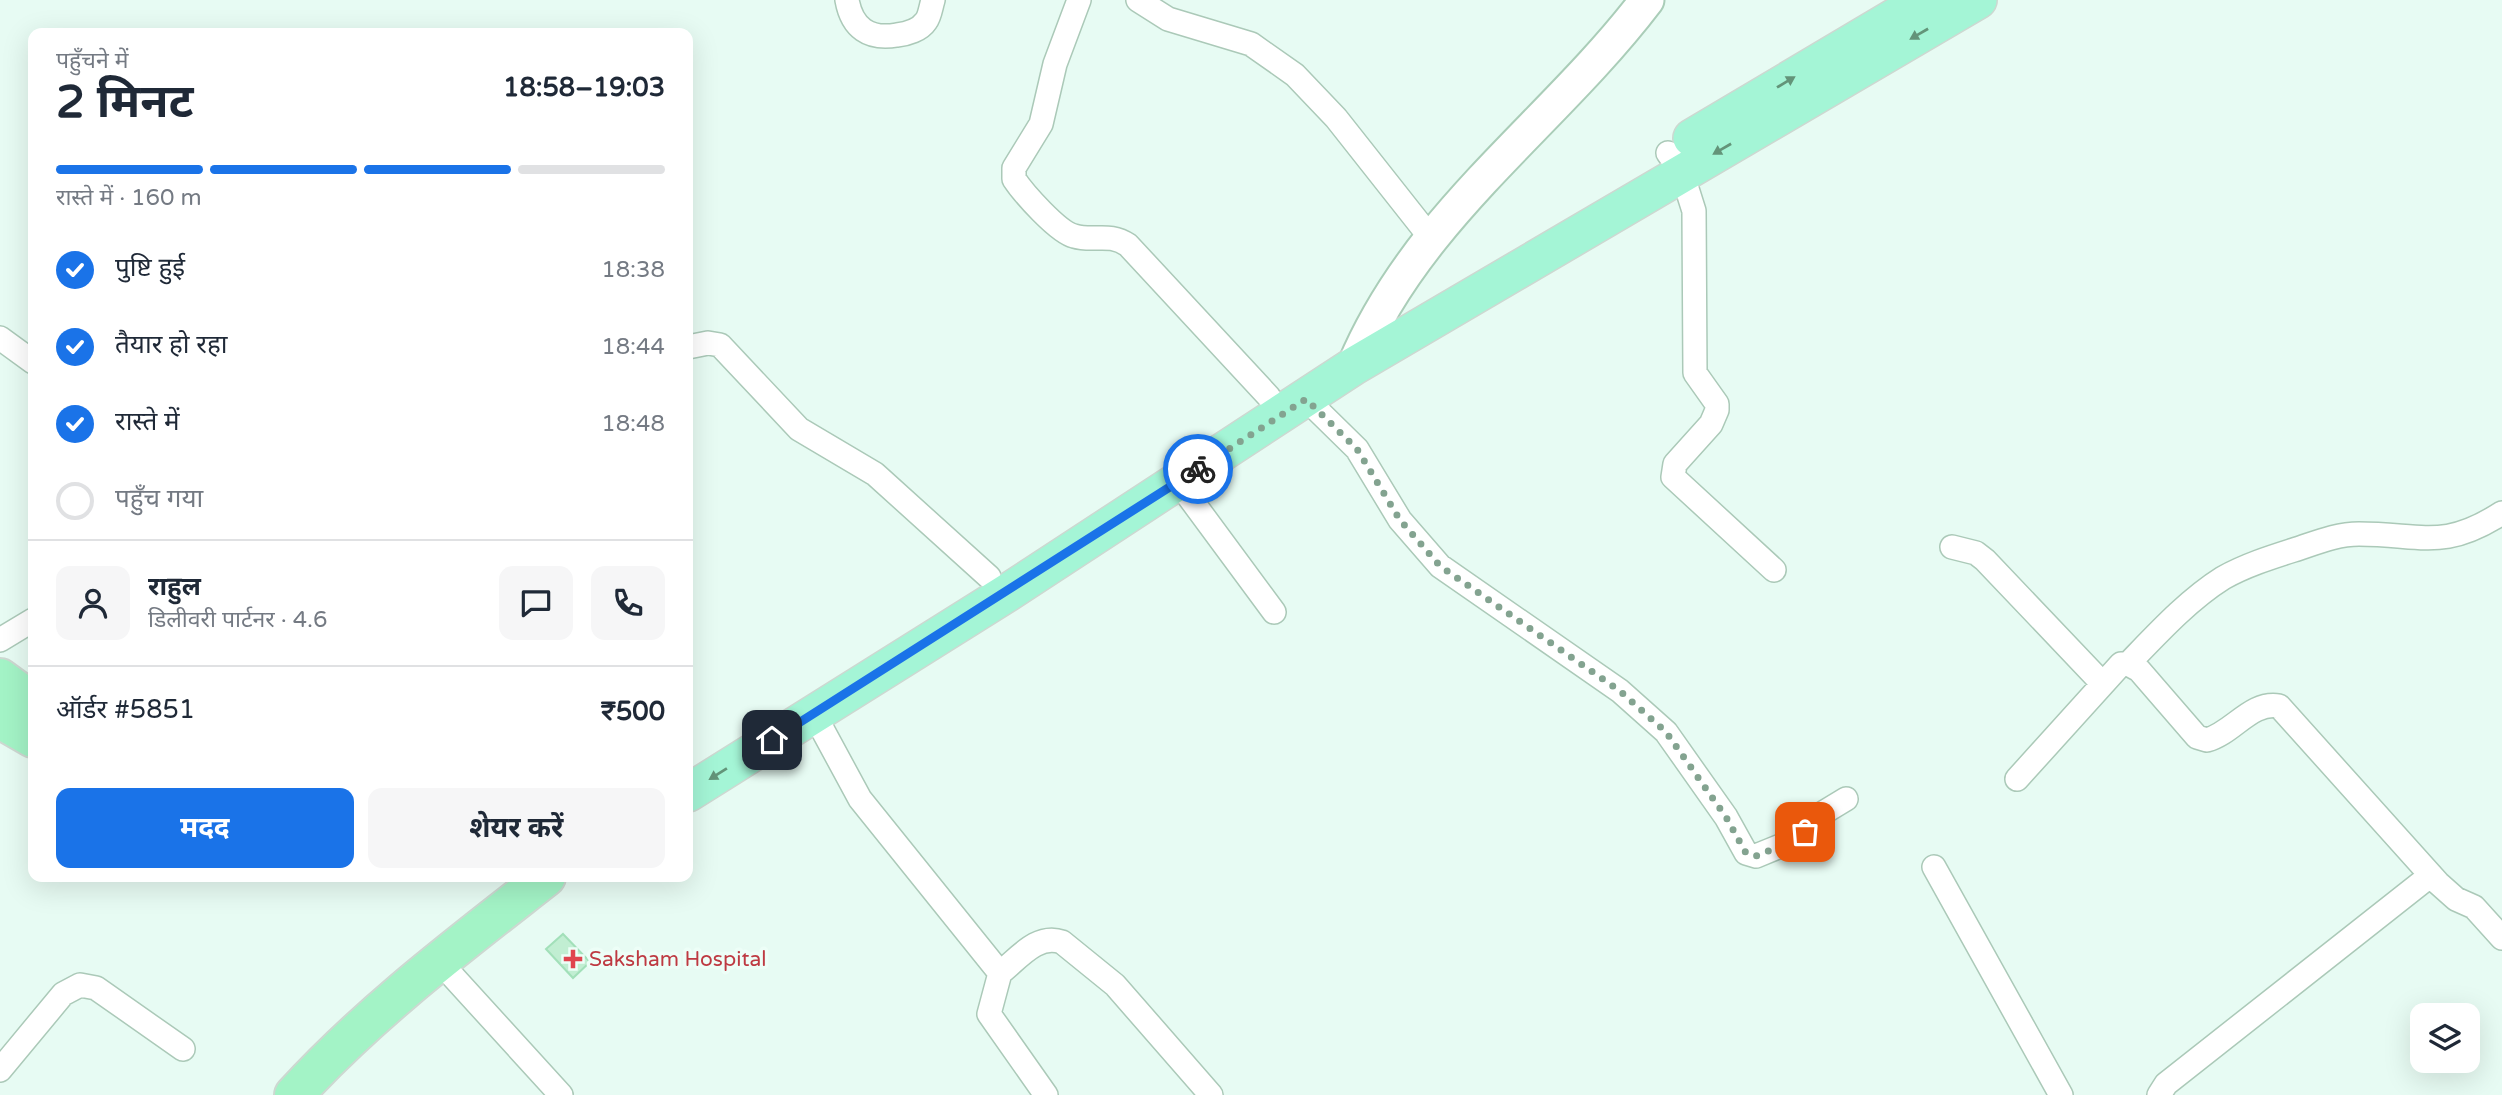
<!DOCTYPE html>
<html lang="hi">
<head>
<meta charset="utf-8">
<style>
  :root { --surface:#fff; --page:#f6f6f7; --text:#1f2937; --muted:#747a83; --line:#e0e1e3; --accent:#1a73e8 }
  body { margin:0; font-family:"Varela Round","Noto Sans Devanagari",sans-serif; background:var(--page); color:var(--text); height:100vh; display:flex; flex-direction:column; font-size:26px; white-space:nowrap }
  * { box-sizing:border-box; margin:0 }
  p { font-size:23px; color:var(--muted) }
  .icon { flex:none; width:38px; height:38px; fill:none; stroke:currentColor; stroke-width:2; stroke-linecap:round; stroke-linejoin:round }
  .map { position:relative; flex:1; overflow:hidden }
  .panel { position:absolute; left:28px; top:28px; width:665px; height:854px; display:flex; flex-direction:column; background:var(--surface); border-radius:14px; box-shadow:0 7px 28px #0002 }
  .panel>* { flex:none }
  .controls { position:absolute; left:2410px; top:1003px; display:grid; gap:14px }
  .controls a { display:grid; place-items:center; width:70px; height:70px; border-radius:14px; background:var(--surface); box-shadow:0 7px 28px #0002; font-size:35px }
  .pin { position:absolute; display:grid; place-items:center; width:60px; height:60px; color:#fff; margin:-30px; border-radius:14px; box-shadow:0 4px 10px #0006 }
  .courier { position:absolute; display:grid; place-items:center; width:70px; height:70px; margin:-35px; border:5px solid #1a73e8; border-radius:50%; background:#fff; color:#222; box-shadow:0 2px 9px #0007 }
  .headline em { font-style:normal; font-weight:700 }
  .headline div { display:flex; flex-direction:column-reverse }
  .headline { display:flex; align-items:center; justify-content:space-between; height:119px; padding:0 28px }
  h1 { font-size:46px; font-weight:700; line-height:52px }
  .bar { display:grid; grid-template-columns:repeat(4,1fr); gap:10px 7px; align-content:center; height:84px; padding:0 28px }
  .bar i { height:9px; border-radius:5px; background:var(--line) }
  .bar .selected { background:var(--accent) }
  .bar p { grid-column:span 4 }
  .line { display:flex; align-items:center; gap:18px; padding:0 28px; border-top:2px solid var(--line) }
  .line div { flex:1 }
  .round { display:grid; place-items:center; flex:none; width:74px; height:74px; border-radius:14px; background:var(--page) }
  ol { padding:0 28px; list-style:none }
  li { display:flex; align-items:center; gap:21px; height:77px }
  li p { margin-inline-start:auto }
  li .icon { padding:7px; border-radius:50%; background:var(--accent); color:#fff; stroke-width:4 }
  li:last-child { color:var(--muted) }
  li i { width:38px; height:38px; border:4px solid var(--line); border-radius:50% }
  .cta { display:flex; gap:14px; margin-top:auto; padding:14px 28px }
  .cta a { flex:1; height:80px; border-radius:14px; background:var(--accent); color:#fff; font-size:28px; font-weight:700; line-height:80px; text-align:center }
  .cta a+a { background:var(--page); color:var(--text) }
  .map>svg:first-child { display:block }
  .building { fill:#c1eed2; stroke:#a2e0b9; stroke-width:2 }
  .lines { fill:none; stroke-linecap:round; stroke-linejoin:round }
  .minor-casing { stroke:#abc9b8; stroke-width:26 }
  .secondary-casing { stroke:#aacdb8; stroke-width:37 }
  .primary-casing { stroke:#cdd8d1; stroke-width:40 }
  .trunk-casing { stroke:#cdd8d1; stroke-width:42 }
  .minor { stroke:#fff; stroke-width:23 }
  .secondary { stroke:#fff; stroke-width:33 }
  .primary { stroke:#a4f5d6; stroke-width:37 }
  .trunk { stroke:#a3f3c6; stroke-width:38 }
  .oneway { fill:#639479 }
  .done { stroke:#83a390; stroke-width:7; stroke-dasharray:0 12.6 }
  .route { stroke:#1a73e8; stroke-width:9 }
  .health-dot { fill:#e0444e; stroke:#edfef7; stroke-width:2.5 }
  .labels { text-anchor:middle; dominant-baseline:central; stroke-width:7; stroke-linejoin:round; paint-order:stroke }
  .health-label { font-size:21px; fill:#be3a42; stroke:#edfef7; text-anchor:start }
</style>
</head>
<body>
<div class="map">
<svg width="2502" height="1095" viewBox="0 0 2502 1095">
  <rect width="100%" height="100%" fill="#e7fbf3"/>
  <!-- building -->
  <path class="building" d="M563,934L590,962L573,978L546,949Z"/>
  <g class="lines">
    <defs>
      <path id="minor" d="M847,0C852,28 869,40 897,35C907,34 920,30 926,21C930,16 931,6 933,0
        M1079,0L1055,64L1041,124L1014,168V179C1024,194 1058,232 1074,236C1094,242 1109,232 1128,245L1269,397
        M1138,0L1168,19L1251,44L1295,75L1336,118L1430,237
        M1668,153L1682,173L1694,211L1695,373L1717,404V410L1711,424L1675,464L1673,477L1774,570
        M0,338L33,362
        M688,347L708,343L720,345L799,429L875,474L989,577
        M1306,399L1357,449L1400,520L1440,566L1620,691L1666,732L1726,817L1746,853L1756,856L1800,838L1813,819L1846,799
        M1178,482L1274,612
        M1952,547L1976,553L1985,560L2102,683
        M0,640L33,620
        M2128,664C2157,634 2188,600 2223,578C2246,565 2272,557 2297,549C2318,542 2337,534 2359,534C2422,534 2443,551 2502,513
        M814,714L860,799L1000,973L989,1014L1046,1095
        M2017,779L2121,664H2128L2139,670L2197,737L2207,740C2233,733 2251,701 2279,706L2438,883L2456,899L2474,907L2502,938
        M1934,867L2061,1095
        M438,960L561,1095
        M1000,973C1018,959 1037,933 1062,942L1115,985L1211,1095
        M0,1070L63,994L80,985L96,988L183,1049
        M2159,1095L2166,1084L2431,875"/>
      <path id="secondary" d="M1354,366C1417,215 1551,126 1647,0"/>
      <path id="primary" d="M1692,138L1924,0
        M688,793L1007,593L1354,366L1978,0"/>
      <path id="trunk" d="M0,678L33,702
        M0,719L33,738
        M294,1095C370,1012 458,946 546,877"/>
    </defs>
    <!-- minor casing -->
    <use href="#minor" class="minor-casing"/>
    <!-- secondary casing -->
    <use href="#secondary" class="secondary-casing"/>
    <!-- primary casing -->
    <use href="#primary" class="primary-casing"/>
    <!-- trunk casing -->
    <use href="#trunk" class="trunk-casing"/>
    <!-- minor -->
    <use href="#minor" class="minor"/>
    <!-- secondary -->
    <use href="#secondary" class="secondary"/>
    <!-- primary -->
    <use href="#primary" class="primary"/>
    <!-- trunk -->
    <use href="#trunk" class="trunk"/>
  </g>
  <!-- one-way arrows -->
  <defs><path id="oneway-solid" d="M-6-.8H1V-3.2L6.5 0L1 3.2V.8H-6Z" transform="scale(1.75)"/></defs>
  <g class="oneway">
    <use href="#oneway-solid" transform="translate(1919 34) rotate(150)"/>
    <use href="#oneway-solid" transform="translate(1786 82) rotate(-31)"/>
    <use href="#oneway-solid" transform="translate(1722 149) rotate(150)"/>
    <use href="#oneway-solid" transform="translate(718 774) rotate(148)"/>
  </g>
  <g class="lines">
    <!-- done -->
    <path class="done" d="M1198,469L1306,399L1357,449L1400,520L1440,566L1620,691L1666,732L1726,817L1746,853L1756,856L1800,838L1805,832"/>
    <!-- route -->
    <path class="route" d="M772,740L1198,469"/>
  </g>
  <!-- markers -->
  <path class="health-dot" d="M569.5 948.5h7v7h7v7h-7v7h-7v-7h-7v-7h7z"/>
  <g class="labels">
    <!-- health labels -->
    <g class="health-label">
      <text x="589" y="959">Saksham Hospital</text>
    </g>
  </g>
</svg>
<div class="controls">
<a><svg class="icon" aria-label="layers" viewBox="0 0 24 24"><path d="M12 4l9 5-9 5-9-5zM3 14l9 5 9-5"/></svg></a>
</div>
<div class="pin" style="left:1805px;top:832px;background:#ea580c"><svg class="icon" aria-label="bag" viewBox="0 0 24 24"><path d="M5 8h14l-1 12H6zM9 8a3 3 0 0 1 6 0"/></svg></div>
<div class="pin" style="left:772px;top:740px;background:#1f2937"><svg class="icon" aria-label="home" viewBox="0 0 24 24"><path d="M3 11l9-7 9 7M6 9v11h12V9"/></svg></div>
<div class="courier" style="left:1198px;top:469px"><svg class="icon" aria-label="bike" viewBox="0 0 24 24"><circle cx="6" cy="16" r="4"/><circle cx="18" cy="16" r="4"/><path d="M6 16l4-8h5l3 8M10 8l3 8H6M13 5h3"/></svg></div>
<section class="panel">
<div class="headline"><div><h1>2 मिनट</h1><p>पहुँचने में</p></div><em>18:58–19:03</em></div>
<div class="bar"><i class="selected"></i><i class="selected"></i><i class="selected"></i><i></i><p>रास्ते में · 160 m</p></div>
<ol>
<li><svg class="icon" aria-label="check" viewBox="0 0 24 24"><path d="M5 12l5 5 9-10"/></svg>पुष्टि हुई<p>18:38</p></li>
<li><svg class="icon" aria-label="check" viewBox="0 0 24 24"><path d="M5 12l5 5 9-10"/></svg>तैयार हो रहा<p>18:44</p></li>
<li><svg class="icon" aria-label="check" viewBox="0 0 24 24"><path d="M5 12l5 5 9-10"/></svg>रास्ते में<p>18:48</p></li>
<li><i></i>पहुँच गया</li>
</ol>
<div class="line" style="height:126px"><a class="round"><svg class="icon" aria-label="person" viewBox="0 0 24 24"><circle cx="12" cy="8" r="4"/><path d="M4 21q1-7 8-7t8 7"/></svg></a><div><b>राहुल</b><p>डिलीवरी पार्टनर · 4.6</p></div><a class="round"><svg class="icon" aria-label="chat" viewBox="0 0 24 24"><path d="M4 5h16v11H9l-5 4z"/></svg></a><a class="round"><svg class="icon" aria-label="phone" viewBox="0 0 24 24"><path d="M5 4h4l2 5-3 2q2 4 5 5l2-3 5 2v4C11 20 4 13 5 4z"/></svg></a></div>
<div class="line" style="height:91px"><div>ऑर्डर #5851</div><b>₹500</b></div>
<div class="cta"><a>मदद</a><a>शेयर करें</a></div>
</section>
</div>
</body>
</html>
